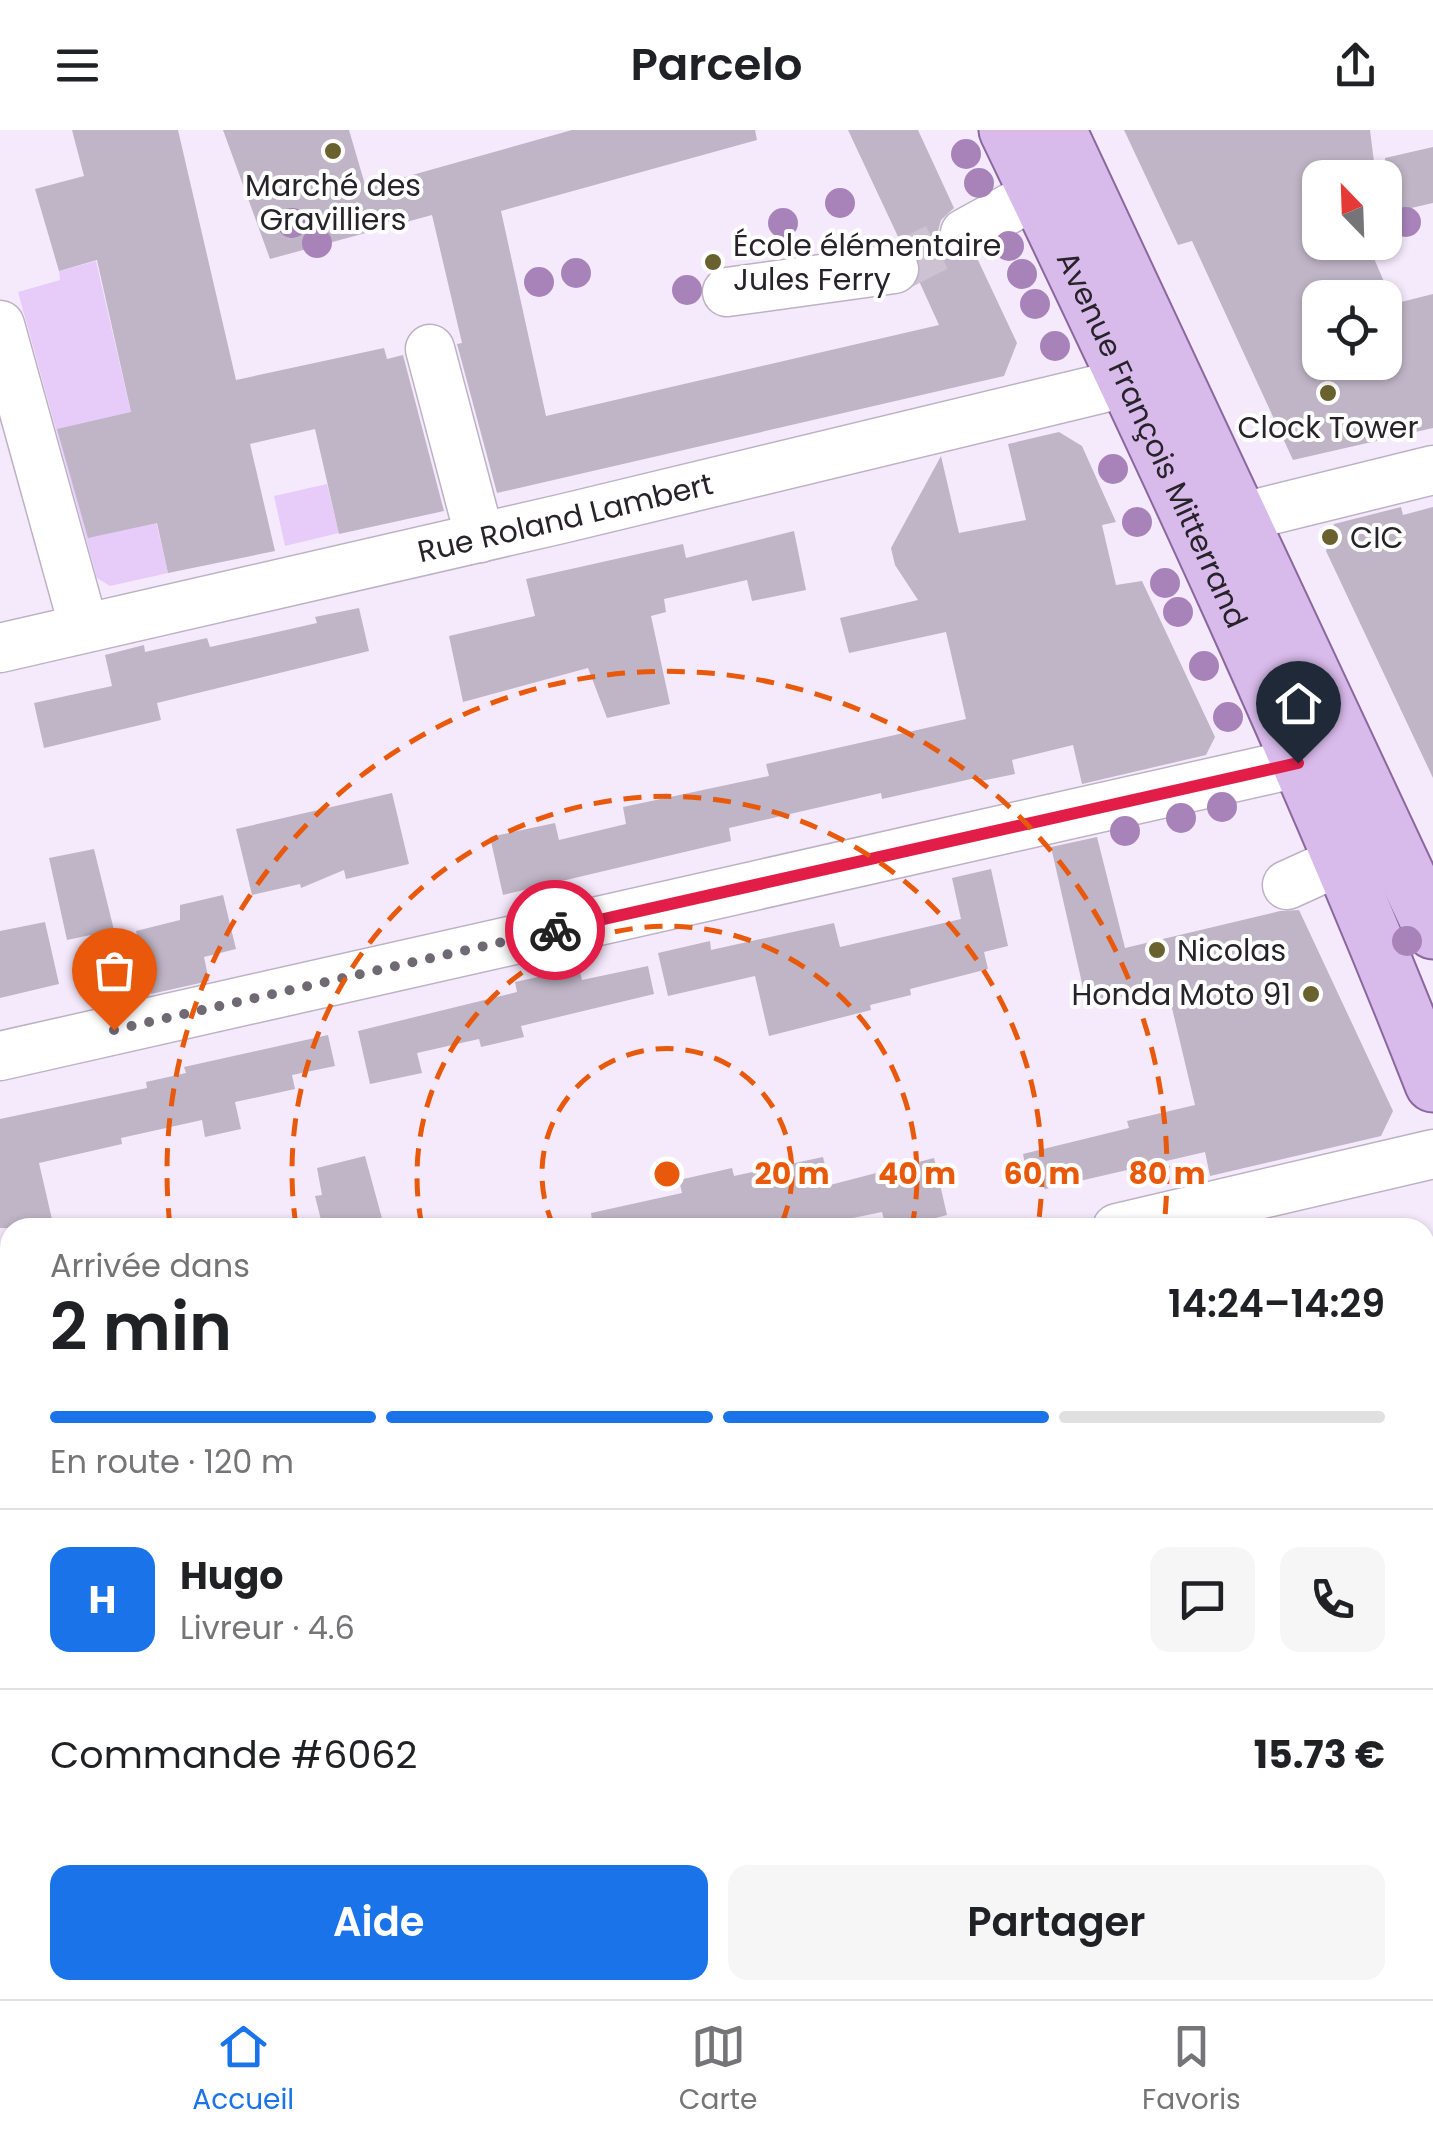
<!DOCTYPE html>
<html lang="fr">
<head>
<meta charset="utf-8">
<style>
  :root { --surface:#fff; --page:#f6f6f6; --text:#202124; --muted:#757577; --line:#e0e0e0; --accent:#1a73e8 }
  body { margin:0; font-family:Poppins,sans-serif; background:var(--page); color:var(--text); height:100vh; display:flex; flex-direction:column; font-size:38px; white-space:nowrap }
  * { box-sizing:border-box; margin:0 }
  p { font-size:32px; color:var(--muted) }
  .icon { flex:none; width:55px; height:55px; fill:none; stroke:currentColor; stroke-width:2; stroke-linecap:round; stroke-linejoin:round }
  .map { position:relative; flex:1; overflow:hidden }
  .side { position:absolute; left:0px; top:1088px; width:1435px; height:782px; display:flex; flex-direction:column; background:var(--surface); border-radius:30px 30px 0 0; box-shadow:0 2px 8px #0004 }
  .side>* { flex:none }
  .needle { width:65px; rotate:337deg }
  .controls { position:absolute; left:1302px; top:30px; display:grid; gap:20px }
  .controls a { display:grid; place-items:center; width:100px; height:100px; border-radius:20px; background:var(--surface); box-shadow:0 2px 8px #0004; font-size:50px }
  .pin { position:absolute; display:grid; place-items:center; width:85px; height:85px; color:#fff; margin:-102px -42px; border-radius:50% 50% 50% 0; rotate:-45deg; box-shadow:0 0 10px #0007 }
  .pin .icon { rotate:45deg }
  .courier { position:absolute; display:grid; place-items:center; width:100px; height:100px; margin:-50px; border:8px solid #e11d48; border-radius:50%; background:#fff; color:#222; box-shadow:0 2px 12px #0007 }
  .summary em { font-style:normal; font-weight:600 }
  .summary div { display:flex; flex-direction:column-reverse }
  .summary { display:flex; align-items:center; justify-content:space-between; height:170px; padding:0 50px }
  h1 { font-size:65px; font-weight:600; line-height:75px }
  .bar { display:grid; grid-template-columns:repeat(4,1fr); gap:15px 10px; align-content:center; height:120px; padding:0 50px }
  .bar i { height:12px; border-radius:8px; background:var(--line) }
  .bar .active { background:var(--accent) }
  .bar p { grid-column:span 4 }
  .line { display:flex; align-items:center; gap:25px; padding:0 50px; border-top:2px solid var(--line) }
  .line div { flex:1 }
  .round { display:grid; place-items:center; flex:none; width:105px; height:105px; border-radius:20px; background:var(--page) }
  .cta { display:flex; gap:20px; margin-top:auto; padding:20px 50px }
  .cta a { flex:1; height:115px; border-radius:20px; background:var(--accent); color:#fff; font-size:40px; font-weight:600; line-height:115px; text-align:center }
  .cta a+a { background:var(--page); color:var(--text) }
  header { display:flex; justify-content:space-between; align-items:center; height:130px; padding:0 50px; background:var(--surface); font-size:45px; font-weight:600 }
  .tab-bar { display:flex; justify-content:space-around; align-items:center; height:140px; border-top:2px solid var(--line); background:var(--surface); font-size:28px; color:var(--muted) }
  .tab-bar a { display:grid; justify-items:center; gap:5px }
  .tab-bar .active { color:var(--accent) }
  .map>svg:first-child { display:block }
  .green { fill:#e7ccf9 }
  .building { fill:#bfb5c6 }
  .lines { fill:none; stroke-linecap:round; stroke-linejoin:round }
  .minor-tunnel { stroke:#ccc2d2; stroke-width:48; stroke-dasharray:48 24; stroke-linecap:butt }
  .minor-casing { stroke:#bdb2c4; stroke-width:51 }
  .major-casing { stroke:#8a689f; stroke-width:59 }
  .minor { stroke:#fff; stroke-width:48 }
  .major { stroke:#d9bbeb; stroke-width:55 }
  .tree { fill:#a783ba }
  .done { stroke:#6f6974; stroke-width:10; stroke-dasharray:0 18 }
  .route { stroke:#e11d48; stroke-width:12 }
  .ring { fill:none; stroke:#e8590c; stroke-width:5; stroke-dasharray:18 12 }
  .poi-dot { fill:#69622f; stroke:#fff; stroke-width:4 }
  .labels { text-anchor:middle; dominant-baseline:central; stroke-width:8; stroke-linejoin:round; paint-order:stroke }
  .poi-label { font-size:30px; fill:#27232a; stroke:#fff; text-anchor:start }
  .street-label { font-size:30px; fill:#27232a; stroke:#fff }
  .centre { fill:#e8590c; stroke:#fff; stroke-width:5 }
  .ring-label { font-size:30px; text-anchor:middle; font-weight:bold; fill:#e8590c; stroke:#fff; stroke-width:8; stroke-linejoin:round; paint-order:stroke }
</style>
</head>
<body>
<header><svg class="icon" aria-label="menu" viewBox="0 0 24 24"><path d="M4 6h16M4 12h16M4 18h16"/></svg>Parcelo<svg class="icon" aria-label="share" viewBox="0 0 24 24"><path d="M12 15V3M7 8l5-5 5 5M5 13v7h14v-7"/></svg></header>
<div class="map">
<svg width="1433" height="1869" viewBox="0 0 1433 1869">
  <rect width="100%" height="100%" fill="#f5eafc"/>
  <!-- green -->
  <path class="green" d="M96,131L168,443L110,456L97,448L18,162L60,150L59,141Z
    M327,354L339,403L285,416L274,366Z"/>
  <!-- building -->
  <path class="building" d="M72,0H178L236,250L384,218L387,229L403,225L444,381L339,404L315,299L250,314L275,421L168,443L157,393L88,408L57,299L131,282L97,130L59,141L35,59L84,46Z
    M223,0H349L366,58L572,0H755L757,10L501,81L546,286L939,195L919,151L921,136L916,123L901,113L848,0H918L954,78L941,90L938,101L941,115L952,127L963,130L977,128L1017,213L1004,246L497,363L457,214L462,213L432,85L270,129Z
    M1124,0H1370L1376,48H1320V112H1367L1391,168H1320V232H1385V176L1433,164V298L1293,330L1192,111L1178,115Z
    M1433,17V73L1385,84V28Z
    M1059,302L1082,316L1116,392L1102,395L1116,455L1142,451L1215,607L1206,625L1082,654L1073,615L1012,630L1015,644L981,651L980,647L882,669L881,663L729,698L731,711L503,765L490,707L555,693L559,710L626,694L623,677L769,646L766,634L966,589L946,502L849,523L840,488L918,470L895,435L891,418L941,326L959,403L1026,390L1008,314Z
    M1401,377L1403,385L1433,377V648L1326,421L1334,394Z
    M794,401L806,460L752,471L747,450L664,469L666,482L651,486L670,574L607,588L588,538L463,572L449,506L535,486L526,449L683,414L686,428Z
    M359,478L369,521L157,573L161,590L44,618L34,573L112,556L105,525L144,515L145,522L207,508L210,517L317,493L315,487Z
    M392,663L409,734L346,749L344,740L301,758L300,754L252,765L236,699Z
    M1097,707L1125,818L1280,781L1299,780L1393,981L1381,1006L1210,1046L1205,1022L1045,1059L1043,1056L1030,1058L1023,1024L1129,998L1127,991L1195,975L1167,857L1087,875L1051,717Z
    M94,719L114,800L67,810L49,728Z
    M991,739L1008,816L984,822L988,839L910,859L911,865L870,875L871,880L769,906L755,846L668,866L658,823L710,811L711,820L834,793L840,817L961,789L952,748Z
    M223,765L236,819L204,827L209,851L151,864L136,801L180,790V775Z
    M45,792L59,854L0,868V801Z
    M648,836L654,864L521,896L524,907L481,917L479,909L417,923L422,943L370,954L358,901L517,862L515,852L579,838L582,850Z
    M328,905L335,936L292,945L295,959L235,972L241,999L205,1007L202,990L121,1008L122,1014L39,1033L54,1098H0V989L147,958L146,952L186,943L184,937Z
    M365,1026L383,1092L362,1098H323L315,1066L322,1065L317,1038Z
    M823,1027L830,1055L934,1028L947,1085L898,1098H886L882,1082L814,1096L813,1091L779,1098H593L591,1083L682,1063L679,1050L732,1038L734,1046Z"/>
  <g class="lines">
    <!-- minor-tunnel -->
    <path class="minor-tunnel" d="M894,139L965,103"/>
    <defs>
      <g id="minor">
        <path d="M965,103L1038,63"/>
        <path d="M727,162L894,139"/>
        <path d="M0,195L84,498"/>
        <path d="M430,219L480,408"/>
        <path d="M1239,388L1433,340"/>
        <path id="s1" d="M0,518L561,389L1129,252"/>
        <path d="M1287,755L1340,731"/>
        <path d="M0,926L1298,633"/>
        <path d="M1117,1098L1433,1024"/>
        <path d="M0,1363L10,1361"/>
        <path d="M0,1420L10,1454"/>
        <path d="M1425,1587L1433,1585"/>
        <path d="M606,1860L609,1869"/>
        <path d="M1076,1860L1079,1869"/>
        <path d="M160,1869L203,1860"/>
      </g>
      <g id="major">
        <path id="s2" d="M1007,0C1158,314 1306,630 1433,954"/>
        <path d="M1058,0L1433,801"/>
      </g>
    </defs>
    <!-- minor casing -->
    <use href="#minor" class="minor-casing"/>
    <!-- major casing -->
    <use href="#major" class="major-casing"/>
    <!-- minor -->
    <use href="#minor" class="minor"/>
    <!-- major -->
    <use href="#major" class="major"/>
  </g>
  <!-- trees -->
  <g class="tree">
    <circle cx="966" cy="24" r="15"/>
    <circle cx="979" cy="53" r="15"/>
    <circle cx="840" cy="73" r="15"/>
    <circle cx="1406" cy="92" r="15"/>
    <circle cx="292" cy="93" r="15"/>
    <circle cx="783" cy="93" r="15"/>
    <circle cx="317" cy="113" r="15"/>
    <circle cx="1009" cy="116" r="15"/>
    <circle cx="576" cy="143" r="15"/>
    <circle cx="1022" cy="144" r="15"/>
    <circle cx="539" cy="152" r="15"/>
    <circle cx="687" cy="160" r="15"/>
    <circle cx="1035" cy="174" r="15"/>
    <circle cx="1055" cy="216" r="15"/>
    <circle cx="1113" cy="339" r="15"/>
    <circle cx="1137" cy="392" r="15"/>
    <circle cx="1165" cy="453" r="15"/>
    <circle cx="1178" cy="482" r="15"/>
    <circle cx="1204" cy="536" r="15"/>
    <circle cx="1228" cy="587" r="15"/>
    <circle cx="1222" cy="677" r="15"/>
    <circle cx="1181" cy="688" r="15"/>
    <circle cx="1125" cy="701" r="15"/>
    <circle cx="1407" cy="811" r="15"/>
  </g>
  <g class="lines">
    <!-- done -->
    <path class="done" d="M114,900L555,800"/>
    <!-- route -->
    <path class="route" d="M555,800L1298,633"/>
  </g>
  <!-- distance rings -->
  <g class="ring">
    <path d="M554 1097A125 125 0 1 1 780 1097"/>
    <path d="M422 1096A250 250 0 1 1 912 1096"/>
    <path d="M296 1096A375 375 0 1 1 1038 1096"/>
    <path d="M170 1096A500 500 0 1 1 1164 1096"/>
  </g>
  <!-- markers -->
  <g class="poi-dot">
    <circle cx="333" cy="21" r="10"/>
    <circle cx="713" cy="132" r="10"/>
    <circle cx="1328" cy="263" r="10"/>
    <circle cx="1330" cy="407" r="10"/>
    <circle cx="1157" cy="820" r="10"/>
    <circle cx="1311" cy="864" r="10"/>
  </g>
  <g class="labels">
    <!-- poi labels -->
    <g class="poi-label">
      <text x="333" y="55" text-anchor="middle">Marché des<tspan x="333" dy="34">Gravilliers</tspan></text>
      <text x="733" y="115">École élémentaire<tspan x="733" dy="34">Jules Ferry</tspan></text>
      <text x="1328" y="297" text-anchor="middle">Clock Tower</text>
      <text x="1350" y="407">CIC</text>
      <text x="1177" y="820">Nicolas</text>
      <text x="1291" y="864" text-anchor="end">Honda Moto 91</text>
    </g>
    <!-- street labels -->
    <g class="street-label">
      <text stroke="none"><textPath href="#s2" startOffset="342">Avenue François Mitterrand</textPath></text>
      <text stroke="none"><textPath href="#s1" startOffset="580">Rue Roland Lambert</textPath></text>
    </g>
  </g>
  <circle cx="667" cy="1044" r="15" class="centre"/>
  <g class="ring-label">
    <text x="792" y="1054">20 m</text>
    <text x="917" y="1054">40 m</text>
    <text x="1042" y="1054">60 m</text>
    <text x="1167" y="1054">80 m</text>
  </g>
</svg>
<div class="controls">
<a><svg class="needle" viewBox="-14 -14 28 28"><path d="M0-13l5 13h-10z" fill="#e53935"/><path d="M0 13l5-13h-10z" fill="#757577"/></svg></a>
<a><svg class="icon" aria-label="locate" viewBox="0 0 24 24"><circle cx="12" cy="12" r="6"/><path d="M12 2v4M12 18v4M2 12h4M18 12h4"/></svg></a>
</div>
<div class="pin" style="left:114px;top:900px;background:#ea580c"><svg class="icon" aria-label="bag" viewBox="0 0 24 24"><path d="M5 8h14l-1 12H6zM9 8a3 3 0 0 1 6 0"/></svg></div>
<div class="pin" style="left:1298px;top:633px;background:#1f2937"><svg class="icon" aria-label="home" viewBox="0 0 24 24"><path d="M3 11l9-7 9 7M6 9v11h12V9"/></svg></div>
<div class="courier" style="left:555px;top:800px"><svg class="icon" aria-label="bike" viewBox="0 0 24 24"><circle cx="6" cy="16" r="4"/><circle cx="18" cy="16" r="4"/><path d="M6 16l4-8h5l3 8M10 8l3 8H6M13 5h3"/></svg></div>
<section class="side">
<div class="summary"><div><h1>2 min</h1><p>Arrivée dans</p></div><em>14:24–14:29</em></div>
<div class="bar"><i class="active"></i><i class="active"></i><i class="active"></i><i></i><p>En route · 120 m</p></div>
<div class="line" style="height:180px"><b class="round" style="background:var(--accent);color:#fff">H</b><div><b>Hugo</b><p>Livreur · 4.6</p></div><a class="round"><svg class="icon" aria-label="chat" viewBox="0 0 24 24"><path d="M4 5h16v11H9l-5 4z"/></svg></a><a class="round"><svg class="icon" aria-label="phone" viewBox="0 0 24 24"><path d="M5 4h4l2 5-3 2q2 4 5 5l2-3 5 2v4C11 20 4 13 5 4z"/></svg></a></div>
<div class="line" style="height:130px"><div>Commande #6062</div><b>15.73 €</b></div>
<div class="cta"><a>Aide</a><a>Partager</a></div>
</section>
</div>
<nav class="tab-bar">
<a class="active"><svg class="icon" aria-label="home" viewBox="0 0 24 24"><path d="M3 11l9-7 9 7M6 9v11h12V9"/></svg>Accueil</a>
<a><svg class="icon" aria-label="map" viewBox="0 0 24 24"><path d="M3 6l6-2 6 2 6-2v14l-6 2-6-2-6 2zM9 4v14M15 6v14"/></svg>Carte</a>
<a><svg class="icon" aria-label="saved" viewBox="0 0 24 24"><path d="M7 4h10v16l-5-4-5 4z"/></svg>Favoris</a>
</nav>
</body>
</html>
